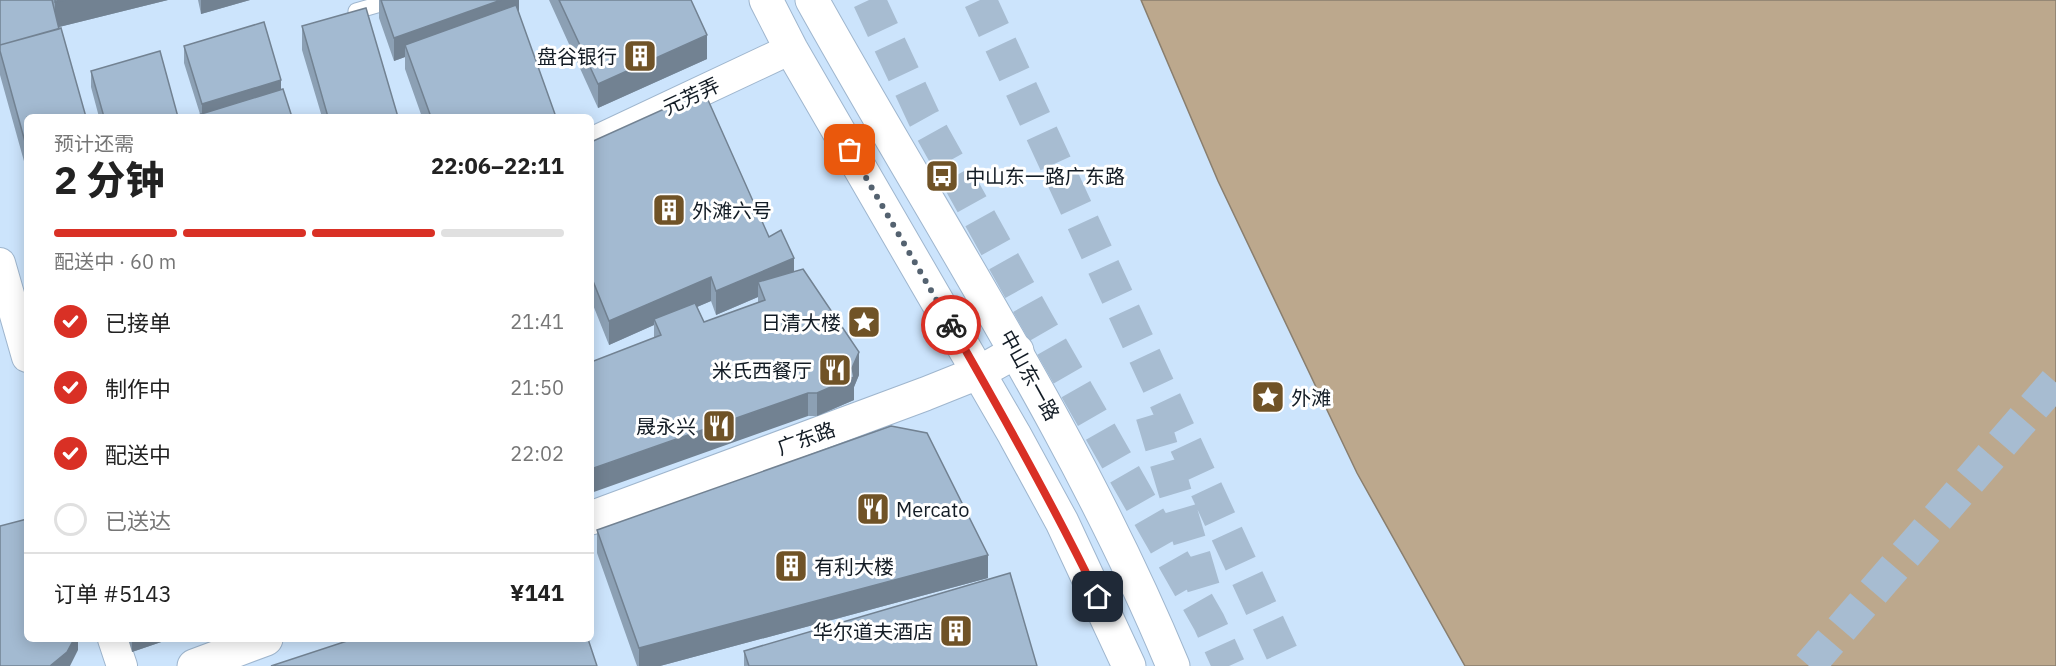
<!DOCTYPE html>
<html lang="zh">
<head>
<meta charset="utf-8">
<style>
  :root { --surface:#fff; --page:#f6f6f6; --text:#222; --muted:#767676; --line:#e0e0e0; --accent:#d93025 }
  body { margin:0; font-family:"IBM Plex Sans","Noto Sans SC",sans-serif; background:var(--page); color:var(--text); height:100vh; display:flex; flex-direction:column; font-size:22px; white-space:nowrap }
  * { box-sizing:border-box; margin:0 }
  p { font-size:20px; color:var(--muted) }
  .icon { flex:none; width:33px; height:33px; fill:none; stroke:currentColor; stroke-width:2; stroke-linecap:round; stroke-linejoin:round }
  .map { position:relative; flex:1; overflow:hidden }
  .side { position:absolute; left:24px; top:114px; width:570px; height:528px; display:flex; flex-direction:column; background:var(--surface); border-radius:9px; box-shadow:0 3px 15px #0003 }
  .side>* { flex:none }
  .pin { position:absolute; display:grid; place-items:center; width:51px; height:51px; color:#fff; margin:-26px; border-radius:12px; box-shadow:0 3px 9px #0006 }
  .courier { position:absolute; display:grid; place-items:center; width:60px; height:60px; margin:-30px; border:4px solid #d93025; border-radius:50%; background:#fff; color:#222; box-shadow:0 2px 8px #0007 }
  .overview em { font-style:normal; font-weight:800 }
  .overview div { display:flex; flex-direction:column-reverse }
  .overview { display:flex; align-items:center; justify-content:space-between; height:102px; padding:0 30px }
  h1 { font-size:39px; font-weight:800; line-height:45px }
  .bar { display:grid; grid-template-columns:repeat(4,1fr); gap:9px 6px; align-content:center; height:72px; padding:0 30px }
  .bar i { height:8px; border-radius:4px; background:var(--line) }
  .bar .on { background:var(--accent) }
  .bar p { grid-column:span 4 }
  .line { display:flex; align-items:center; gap:15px; padding:0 30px; border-top:2px solid var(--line) }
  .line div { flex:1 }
  ol { padding:0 30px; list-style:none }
  li { display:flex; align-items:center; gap:18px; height:66px }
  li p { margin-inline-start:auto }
  li .icon { padding:6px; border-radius:50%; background:var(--accent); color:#fff; stroke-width:4 }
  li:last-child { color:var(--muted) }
  li i { width:33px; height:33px; border:3px solid var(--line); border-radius:50% }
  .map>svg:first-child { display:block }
  .water { fill:#bca88d; stroke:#897e6e; stroke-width:1.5 }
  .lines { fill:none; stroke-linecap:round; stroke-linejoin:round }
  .primary-tunnel { stroke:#a7bcd1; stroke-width:33; stroke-dasharray:33 16; stroke-linecap:butt }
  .trunk-tunnel { stroke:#a7bcd1; stroke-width:33; stroke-dasharray:33 16; stroke-linecap:butt }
  .service-casing { stroke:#9fb6ce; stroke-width:17 }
  .minor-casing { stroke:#9fb6ce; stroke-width:32 }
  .tertiary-casing { stroke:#9fb6ce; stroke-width:35 }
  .secondary-casing { stroke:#9fb6ce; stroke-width:35 }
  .service { stroke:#fff; stroke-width:15 }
  .minor { stroke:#fff; stroke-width:30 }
  .tertiary { stroke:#fff; stroke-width:33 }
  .secondary { stroke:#fff; stroke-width:33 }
  .wall { fill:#8ca0b4; fill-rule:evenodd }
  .shaded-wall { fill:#728292 }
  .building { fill:#a3bad1; stroke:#728292; stroke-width:1.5 }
  .done { stroke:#546270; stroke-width:6; stroke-dasharray:0 10.8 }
  .route { stroke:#d93025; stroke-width:8 }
  .labels { text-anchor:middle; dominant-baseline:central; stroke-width:6; stroke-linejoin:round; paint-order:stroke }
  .poi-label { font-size:20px; fill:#131c25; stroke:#fff; text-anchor:end }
  .street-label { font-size:20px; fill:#131c25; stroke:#fff }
</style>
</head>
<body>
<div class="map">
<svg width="2056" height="666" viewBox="0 0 2056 666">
  <rect width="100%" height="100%" fill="#cce4fc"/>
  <!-- water -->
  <path class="water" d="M1141,0H2056V666H1465L1357,473L1218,181Z"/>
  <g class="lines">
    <!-- primary-tunnel -->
    <path class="primary-tunnel" d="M869,0L924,118L1037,321L1209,622L1229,666
      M980,0L1288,666
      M1152,415L1204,589"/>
    <!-- trunk-tunnel -->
    <path class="trunk-tunnel" d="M1809,666L2056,381"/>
    <defs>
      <path id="service" d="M356,11L394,0"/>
      <path id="minor" d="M591,143L791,49
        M0,263L27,357
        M113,639L122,666"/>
      <path id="tertiary" d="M591,518L925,394L980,372L1017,351
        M194,666L266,639"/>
      <path id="secondary" d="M766,0L791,49L1014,434L1062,522L1129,666
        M812,0C935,221 1076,432 1173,666"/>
    </defs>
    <!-- service casing -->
    <use href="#service" class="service-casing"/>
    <!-- minor casing -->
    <use href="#minor" class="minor-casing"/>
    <!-- tertiary casing -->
    <use href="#tertiary" class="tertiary-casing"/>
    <!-- secondary casing -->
    <use href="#secondary" class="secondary-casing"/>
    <!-- service -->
    <use href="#service" class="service"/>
    <!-- minor -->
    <use href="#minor" class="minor"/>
    <!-- tertiary -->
    <use href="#tertiary" class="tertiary"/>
    <!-- secondary -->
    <use href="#secondary" class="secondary"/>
  </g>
  <!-- wall -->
  <path class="wall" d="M0,0H168L59,27L27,117V172L0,75Z
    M198,0H250L201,14Z
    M379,0H519V15L556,117H422L405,69V57L394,61L379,18Z
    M549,0H691L707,59L598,108Z
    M302,26L398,117H322L302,50Z
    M184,46L281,90L292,117H198V115L200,114L184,63Z
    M91,71L178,117H99L91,87Z
    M591,142L769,237L794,272L859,375L854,387V400L817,416H808L654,338V325L609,345L591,300ZM758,297V303L704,322L697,307L711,301L716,315Z
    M597,530L988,578L660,666H637L597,553Z
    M128,639H170L132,652Z
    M744,651L1037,666H744Z"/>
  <!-- shaded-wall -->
  <path class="shaded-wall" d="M65,0H168L55,28V2Z
    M201,0H250L201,14Z
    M501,0H519V17L405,45V57L394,61V38Z
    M707,35V59L598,108V84Z
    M281,80V96L202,117V104Z
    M794,258V281L758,282V297L716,315V291Z
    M711,277V301L657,324L654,319V325L609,345V321Z
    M859,352V375L854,387V400L817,416V393L852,368Z
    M808,393V416L591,493V469Z
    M988,555V578L660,666H639V648Z
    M74,639H78V650L70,666H50Z
    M132,639H170L132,652Z"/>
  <!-- building -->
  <path class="building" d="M0,0H52L59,29L0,45Z
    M55,0H65L55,2Z
    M381,0H501L394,38Z
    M559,0H691L707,35L598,84Z
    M516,5L556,117H431L405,45Z
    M366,8L398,117H328L302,26Z
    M264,22L281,80L202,104L184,46Z
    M61,28L86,117H27V149L0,51V45Z
    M160,51L178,117H104L91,71Z
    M283,89L292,117H198V115Z
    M704,91L769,237L781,230L794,258L716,291L711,277L609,321L591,276V142Z
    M803,269L859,352L852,368L854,377L817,393H808L591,469V362L661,335L654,319L695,303L704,322L765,300L758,282Z
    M891,426L927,433L988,555L639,648L597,530Z
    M27,519V639H74L67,652L50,666H0V526Z
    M1010,573L1037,666H749L744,651Z
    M353,639H588L597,666H271Z"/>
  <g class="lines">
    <!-- done -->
    <path class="done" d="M850,150L951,325"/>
    <!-- route -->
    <path class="route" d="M951,325C1003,415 1053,504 1098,597"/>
  </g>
  <!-- icons -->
  <defs>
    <symbol id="building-square" viewBox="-11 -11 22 22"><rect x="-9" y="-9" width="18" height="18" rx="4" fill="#705327" stroke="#fff"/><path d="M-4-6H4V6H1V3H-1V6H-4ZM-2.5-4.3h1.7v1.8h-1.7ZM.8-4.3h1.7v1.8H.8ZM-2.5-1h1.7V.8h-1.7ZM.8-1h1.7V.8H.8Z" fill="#fff"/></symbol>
    <symbol id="bus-square" viewBox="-11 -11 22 22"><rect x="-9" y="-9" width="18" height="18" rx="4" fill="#705327" stroke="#fff"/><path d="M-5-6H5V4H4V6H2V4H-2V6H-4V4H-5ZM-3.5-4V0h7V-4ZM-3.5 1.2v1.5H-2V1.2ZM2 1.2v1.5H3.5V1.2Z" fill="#fff"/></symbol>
    <symbol id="sight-square" viewBox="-11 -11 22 22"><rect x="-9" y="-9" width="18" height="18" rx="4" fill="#705327" stroke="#fff"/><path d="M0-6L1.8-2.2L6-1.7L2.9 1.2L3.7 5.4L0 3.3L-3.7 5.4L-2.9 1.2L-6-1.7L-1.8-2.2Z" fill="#fff"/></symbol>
    <symbol id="restaurant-square" viewBox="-11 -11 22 22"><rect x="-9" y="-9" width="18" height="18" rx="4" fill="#705327" stroke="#fff"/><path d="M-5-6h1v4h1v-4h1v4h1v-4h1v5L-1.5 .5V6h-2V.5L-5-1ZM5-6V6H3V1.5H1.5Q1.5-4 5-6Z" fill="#fff"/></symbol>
  </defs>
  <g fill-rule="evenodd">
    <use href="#building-square" x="621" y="37" width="38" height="38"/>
    <use href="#bus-square" x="923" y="157" width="38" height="38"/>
    <use href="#building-square" x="650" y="191" width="38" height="38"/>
    <use href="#sight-square" x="845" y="303" width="38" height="38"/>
    <use href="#restaurant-square" x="816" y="351" width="38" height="38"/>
    <use href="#sight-square" x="1249" y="378" width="38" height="38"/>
    <use href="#restaurant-square" x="700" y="407" width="38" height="38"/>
    <use href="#restaurant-square" x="854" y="490" width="38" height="38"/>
    <use href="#building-square" x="772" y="547" width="38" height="38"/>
    <use href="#building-square" x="937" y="612" width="38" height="38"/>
  </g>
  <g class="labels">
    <!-- poi labels -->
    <g class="poi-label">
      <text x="617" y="56">盘谷银行</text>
      <text x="965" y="176" text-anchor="start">中山东一路广东路</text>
      <text x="692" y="210" text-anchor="start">外滩六号</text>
      <text x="841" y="322">日清大楼</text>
      <text x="812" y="370">米氏西餐厅</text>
      <text x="1291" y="397" text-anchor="start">外滩</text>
      <text x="696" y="426">晟永兴</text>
      <text x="896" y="509" text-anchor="start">Mercato</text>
      <text x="814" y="566" text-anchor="start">有利大楼</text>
      <text x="933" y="631">华尔道夫酒店</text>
    </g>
    <!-- street labels -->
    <g class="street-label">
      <text transform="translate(691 96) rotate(-25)">元芳弄</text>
      <text transform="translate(1030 375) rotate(61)">中山东一路</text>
      <text transform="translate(806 438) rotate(-20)">广东路</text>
    </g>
  </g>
</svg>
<div class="pin" style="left:850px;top:150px;background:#ea580c"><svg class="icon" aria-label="bag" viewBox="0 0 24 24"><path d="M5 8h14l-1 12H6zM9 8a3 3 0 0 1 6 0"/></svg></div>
<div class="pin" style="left:1098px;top:597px;background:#1f2937"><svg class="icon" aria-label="home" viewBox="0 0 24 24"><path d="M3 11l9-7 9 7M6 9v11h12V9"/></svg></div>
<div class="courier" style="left:951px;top:325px"><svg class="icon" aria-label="bike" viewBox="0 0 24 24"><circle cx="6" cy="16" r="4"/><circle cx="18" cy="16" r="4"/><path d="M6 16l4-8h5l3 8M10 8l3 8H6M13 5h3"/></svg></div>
<section class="side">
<div class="overview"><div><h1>2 分钟</h1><p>预计还需</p></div><em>22:06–22:11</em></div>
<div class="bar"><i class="on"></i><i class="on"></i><i class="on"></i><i></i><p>配送中 · 60 m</p></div>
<ol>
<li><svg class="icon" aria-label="check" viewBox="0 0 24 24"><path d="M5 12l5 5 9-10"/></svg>已接单<p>21:41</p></li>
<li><svg class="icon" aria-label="check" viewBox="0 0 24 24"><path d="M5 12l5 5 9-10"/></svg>制作中<p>21:50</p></li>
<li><svg class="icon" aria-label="check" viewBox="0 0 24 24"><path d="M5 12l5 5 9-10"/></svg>配送中<p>22:02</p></li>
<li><i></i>已送达</li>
</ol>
<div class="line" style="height:78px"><div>订单 #5143</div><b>¥141</b></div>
</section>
</div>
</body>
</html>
